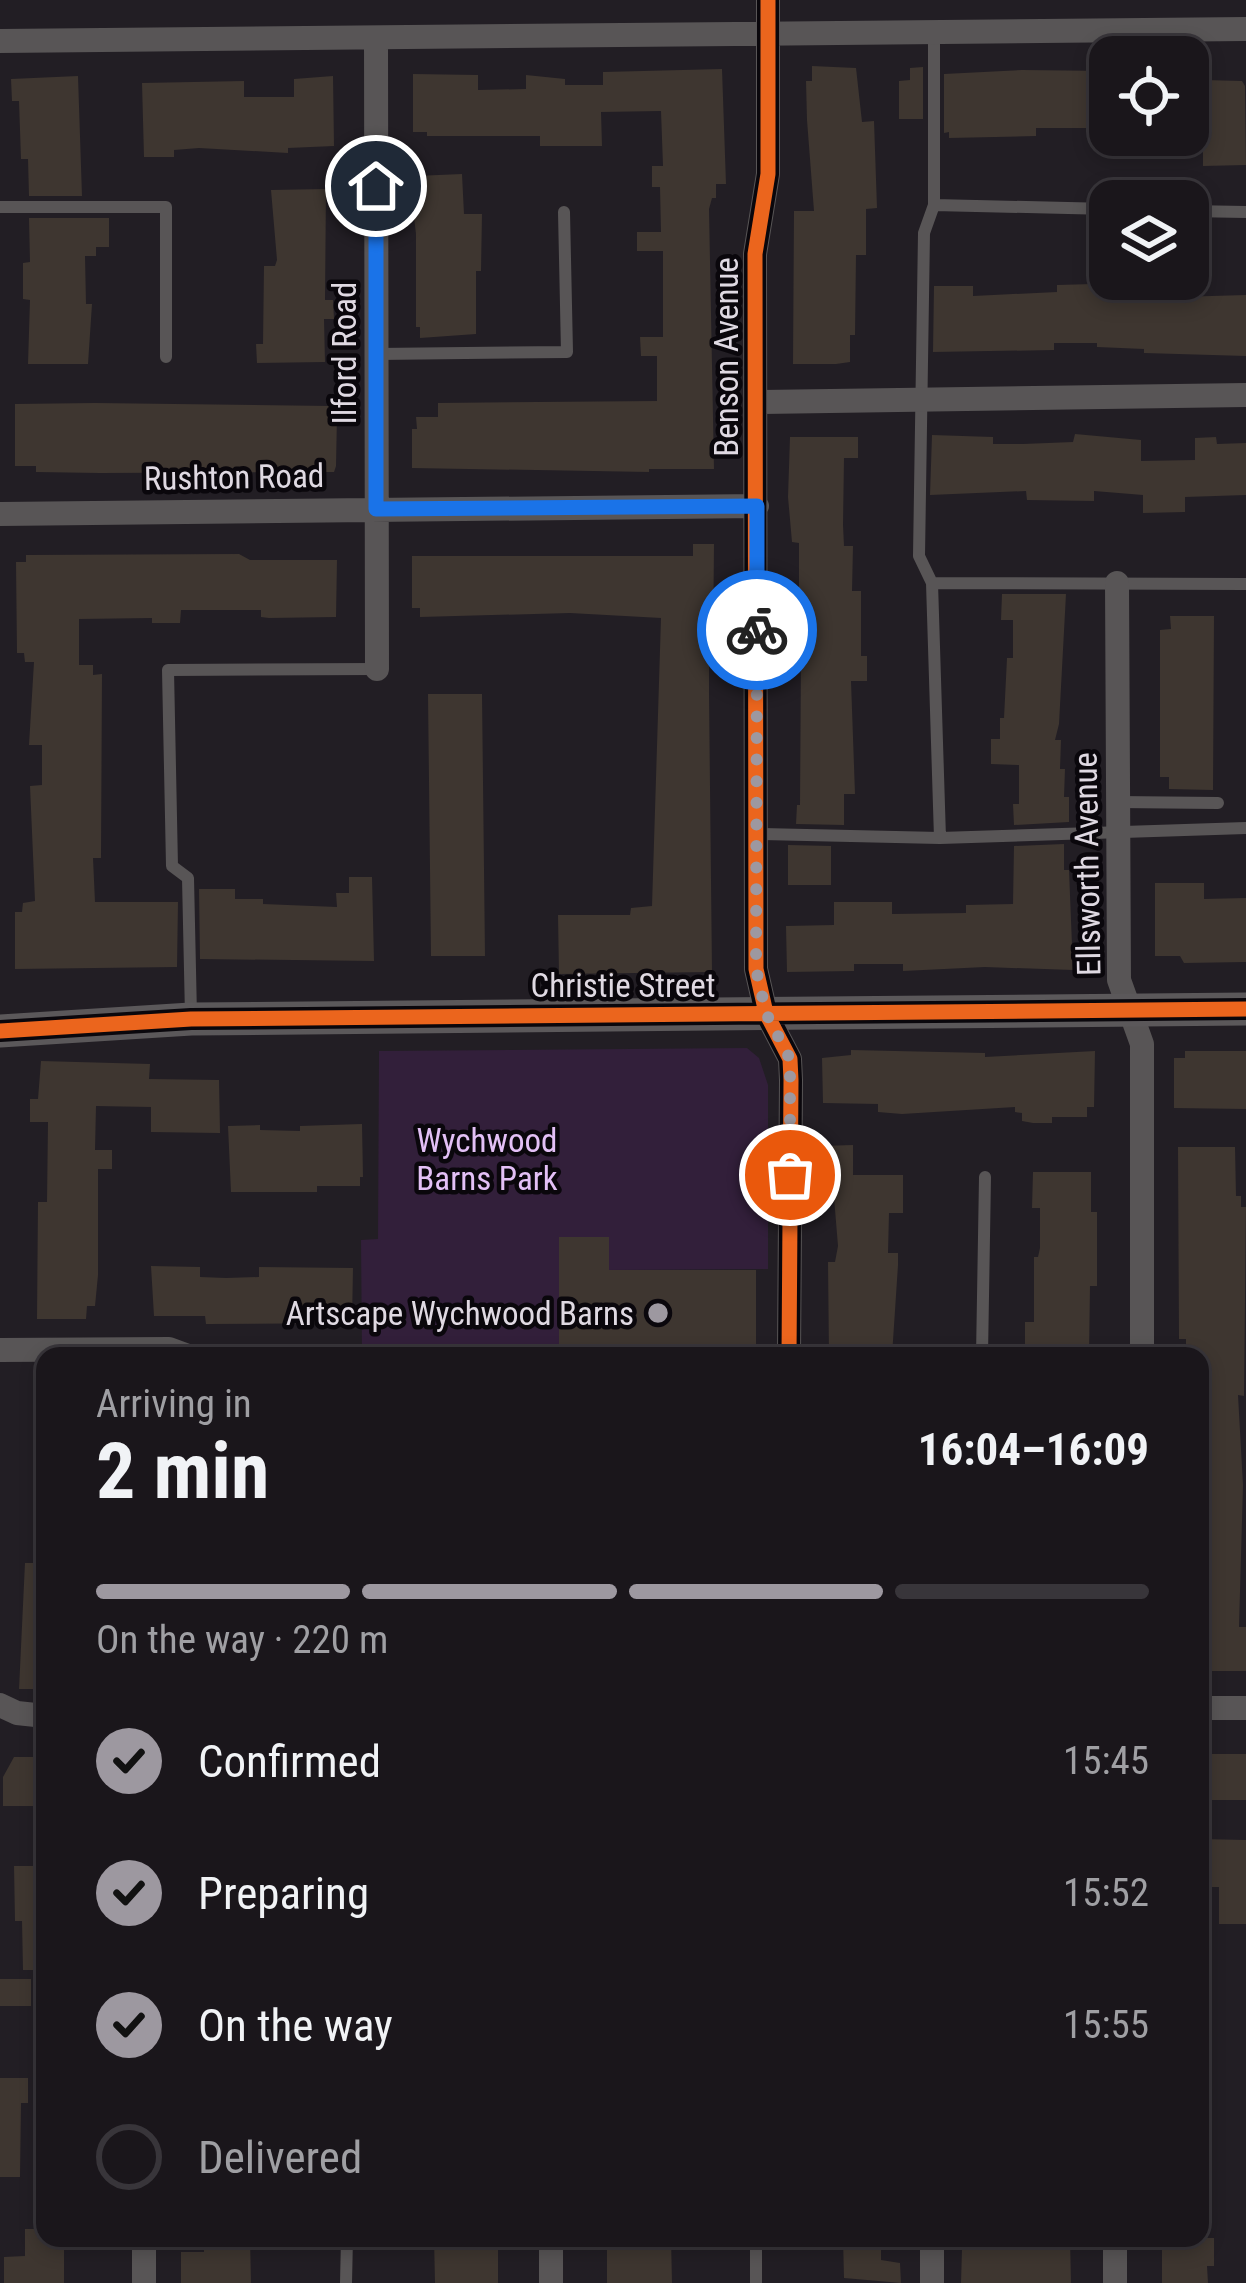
<!DOCTYPE html>
<html lang="en">
<head>
<meta charset="utf-8">
<style>
  :root { --surface:#1a161b; --page:#272328; --text:#f1f3f6; --muted:#9f9fa3; --line:#38353a; --accent:#9d98a0 }
  body { margin:0; font-family:"Roboto Condensed",sans-serif; background:var(--page); color:var(--text); height:100vh; display:flex; flex-direction:column; font-size:45px; white-space:nowrap }
  * { box-sizing:border-box; margin:0 }
  p { font-size:39px; color:var(--muted) }
  .icon { flex:none; width:66px; height:66px; fill:none; stroke:currentColor; stroke-width:2; stroke-linecap:round; stroke-linejoin:round }
  .map { position:relative; flex:1; overflow:hidden }
  .panel { position:absolute; left:36px; top:1347px; width:1173px; height:900px; display:flex; flex-direction:column; background:var(--surface); border-radius:24px; box-shadow:0 6px 18px #0003,0 0 0 3px var(--line) }
  .panel>* { flex:none }
  .fabs { position:absolute; left:1089px; top:36px; display:grid; gap:24px }
  .fabs a { display:grid; place-items:center; width:120px; height:120px; border-radius:24px; background:var(--surface); box-shadow:0 6px 18px #0003,0 0 0 3px var(--line); font-size:60px }
  .pin { position:absolute; display:grid; place-items:center; width:102px; height:102px; color:#fff; margin:-51px; border:6px solid #fff; border-radius:50%; box-shadow:0 3px 12px #0007 }
  .courier { position:absolute; display:grid; place-items:center; width:120px; height:120px; margin:-60px; border:9px solid #1a73e8; border-radius:50%; background:#fff; color:#222; box-shadow:0 3px 15px #0007 }
  .summary em { font-style:normal; font-weight:700 }
  .summary div { display:flex; flex-direction:column-reverse }
  .summary { display:flex; align-items:center; justify-content:space-between; height:204px; padding:0 60px }
  h1 { font-size:78px; font-weight:700; line-height:90px }
  .bar { display:grid; grid-template-columns:repeat(4,1fr); gap:18px 12px; align-content:center; height:144px; padding:0 60px }
  .bar i { height:15px; border-radius:9px; background:var(--line) }
  .bar .selected { background:var(--accent) }
  .bar p { grid-column:span 4 }
  ol { padding:0 60px; list-style:none }
  li { display:flex; align-items:center; gap:36px; height:132px }
  li p { margin-inline-start:auto }
  li .icon { padding:12px; border-radius:50%; background:var(--accent); color:#111; stroke-width:4 }
  li:last-child { color:var(--muted) }
  li i { width:66px; height:66px; border:6px solid var(--line); border-radius:50% }
  .map>svg:first-child { display:block }
  .green { fill:#321f3a }
  .building { fill:#3e3630 }
  .lines { fill:none; stroke-linecap:round; stroke-linejoin:round }
  .lane { stroke:#585556; stroke-width:12 }
  .street { stroke:#585556; stroke-width:24 }
  .secondary { stroke:#5b585a; stroke-width:33 }
  .cycleway-casing { stroke:#0a070c; stroke-width:22 }
  .cycleway { stroke:#eb651d; stroke-width:15 }
  .done { stroke:#9d98a0; stroke-width:12; stroke-dasharray:0 21.6 }
  .route { stroke:#1a73e8; stroke-width:15 }
  .poi-dot { fill:#9d98a0; stroke:#0a070c; stroke-width:4.5 }
  .labels { text-anchor:middle; dominant-baseline:central; stroke-width:9; stroke-linejoin:round; paint-order:stroke }
  .street-label { font-size:33px; fill:#dfd9e2; stroke:#0a070c }
  .park-label { font-size:33px; fill:#e3c0f6; stroke:#0a070c }
  .poi-label { font-size:33px; fill:#dfd9e2; stroke:#0a070c; text-anchor:end }
</style>
</head>
<body>
<div class="map">
<svg width="1246" height="2283" viewBox="0 0 1246 2283">
  <rect width="100%" height="100%" fill="#221e24"/>
  <!-- green -->
  <path class="green" d="M747,1048L759,1058L768,1085V1269L609,1270V1237H559V1356H362L361,1240L378,1239L379,1051Z"/>
  <!-- building -->
  <path class="building" d="M812,66L856,68L862,122L874,121L877,208L866,209V255H856L855,335H850V362L836,364H793L794,211H814L807,120L806,81H812Z
    M923,67V119H899V81L910,80V68Z
    M722,69L726,184H716V198H712L709,209L714,469H649V472L412,468V429H417L416,417H438V403L657,401V356H641L640,337H663V251H637V232H661L660,187H652V166H663L661,111L601,112L602,146H540V136H427V132H413V74L478,75V90L526,89V75L565,79V85H603V72Z
    M1022,70L1108,71L1110,128H1036V136L949,138V132L944,133V74Z
    M78,76L82,196H29L28,159H21L19,101H12L11,79Z
    M333,76L334,146L288,148V153L199,148L174,150V157H144L142,83L244,81V97H294V79Z
    M1204,80L1242,81L1245,86L1246,165L1203,166V145H1188V92H1203Z
    M462,174L464,214H482L481,271H476V334L420,338V327H416V234L410,184L415,183V176Z
    M326,189L325,300H333L334,319H324L325,362L257,363L256,344H263L264,266H275L277,260L271,190Z
    M29,218H109V247H96V256H85L86,304H92L88,364H28L30,300L23,299V263L30,262Z
    M1093,284L1142,292H1177V297L1246,295V356L1144,353V349L1097,347V343H1054V350L933,352L934,286H973V296L1057,292V285Z
    M95,403L331,406V415H337L336,466L334,472L100,473L36,472V466H15V404Z
    M1075,434L1141,440V461L1195,460V438L1216,437L1217,444L1246,443V495L1185,497V512L1143,513V495L1094,491V501L1027,500L1026,491L930,495L932,435L993,437V444H1023L1073,442Z
    M790,437H858V458H844L843,525L844,546H853L852,591H861V656H867V681H851L855,794H844V825L796,824L797,805H800L801,655L799,626H791L790,591H799V543L792,542L788,497Z
    M693,544H714L713,651H709V694L712,972L559,974L558,915H630L631,908L652,906L661,618L570,613L420,617V608H412V556H693Z
    M239,554L250,560H337L336,617L269,618L261,617V610H181L180,623H152V618L79,619V665H93V675L102,674L101,858H93L95,902H178L177,967L15,969V912H22L23,903L35,901L30,786L42,785V745H29L34,662H25L24,653H17L16,562H26V555Z
    M1002,594H1066L1059,724L1055,740H1061L1060,769H1065L1064,797H1069V822L1014,825L1013,804H1019V765L991,764V739H1000V718H1004L1007,658H1013V620H1001Z
    M1170,616H1214L1213,790L1169,789V777H1160V630L1171,629Z
    M428,694H482L485,956H431Z
    M1064,844V870H1069L1073,970L985,967L903,971V964H854V971L787,972L786,926L834,925V902H892V914L966,913V905L1013,904L1014,846Z
    M788,845L831,846V885H788Z
    M349,877H372L374,961L200,959L199,889H235V899H263V904L337,907L336,893H349Z
    M1155,883H1204V899L1246,898V962L1184,963L1180,956H1155Z
    M851,1050L985,1053V1057L1095,1051L1094,1107H1087V1117H1052V1123H1033L1022,1121V1113L1015,1112V1107L902,1114L878,1112V1104L823,1103L822,1058L851,1055Z
    M1185,1051H1246V1109L1174,1108V1058H1185Z
    M41,1061L150,1064L149,1079L219,1080L220,1133L151,1132V1107L96,1106L95,1150H112V1169H98V1275L95,1306H87L86,1319H37L38,1202H47L48,1122H30V1099H38Z
    M362,1124L363,1177H360V1186H317V1192H231L228,1126L260,1125V1130L300,1131V1126Z
    M853,1145V1175H903V1213H889L888,1253H898V1265L892,1356H829L828,1262H835L838,1246L832,1173H820L821,1146Z
    M1178,1147H1235L1236,1196H1241V1207H1246L1244,1396L1238,1395L1243,1485L1239,1627H1246V1671H1200V1626H1203L1200,1356H1186V1339H1179Z
    M1033,1172H1091V1212H1097V1286H1090L1089,1356H1025V1322H1034V1257H1038L1040,1248V1208H1032Z
    M559,1237H609V1270H756V1356H559Z
    M151,1266L200,1267V1277L226,1278L259,1277V1267L353,1268L352,1323L206,1324L205,1316H154Z
    M25,1563H45V1689H19Z
    M1200,1754H1246V1800H1210V1792H1200Z
    M14,1757H38V1806H3V1777Z
    M1200,1839L1246,1840V1924H1219V1887H1200Z
    M14,1866H45V1970H23L22,1921H15Z
    M0,1979H31V2006H0Z
    M0,2078H28V2103H21L20,2177H0Z
    M25,2229H45V2238H64V2283H4V2257L25,2256Z
    M204,2238H250L251,2283H181V2252H204Z
    M434,2238H498V2283H435Z
    M607,2238H671L672,2283H607Z
    M843,2238H881V2260L900,2263L901,2283L844,2278Z
    M1024,2238H1070L1071,2283H961L962,2249L1024,2246Z
    M1162,2238H1214V2266H1207L1208,2283H1162Z"/>
  <g class="lines">
    <!-- lane -->
    <path class="lane" d="M934,31V205L924,233L919,556L932,583L940,838
      M934,205L1110,209
      M0,207H166V357
      M1188,211L1246,212
      M377,354L567,352L564,212
      M932,583L1246,584
      M1117,802L1218,803
      M757,834L940,838L1246,828
      M191,1016L188,878L172,866L168,670L377,669
      M982,1356L985,1177
      M756,2238V2283
      M346,2283L347,2238"/>
    <!-- street -->
    <path class="street" d="M768,0V174L755,254L756,969L766,1013L790,1059L791,1080L789,1356
      M376,39L377,669
      M0,41L1246,29
      M757,402L1246,395
      M0,514L757,506
      M1117,583L1119,980L1142,1044V1356
      M0,1350L169,1349L188,1356
      M0,1705L17,1713L45,1716
      M1200,1708H1246
      M1115,2238V2283
      M144,2283V2238
      M551,2283V2238
      M932,2283V2238"/>
    <!-- secondary -->
    <path class="secondary" d="M0,1031L191,1019L1246,1009"/>
    <defs>
      <path id="cycleway" d="M768,0V174L755,254L756,969L766,1013L790,1059L791,1080L789,1356
        M0,1031L191,1019L1246,1009"/>
    </defs>
    <!-- cycleway casing -->
    <use href="#cycleway" class="cycleway-casing"/>
    <!-- cycleway -->
    <use href="#cycleway" class="cycleway"/>
  </g>
  <g class="lines">
    <!-- done -->
    <path class="done" d="M757,630L756,969L766,1013L790,1059V1175"/>
    <!-- route -->
    <path class="route" d="M376,186V509L757,506V630"/>
  </g>
  <!-- markers -->
  <circle class="poi-dot" cx="658" cy="1313" r="12"/>
  <g class="labels">
    <!-- street labels -->
    <g class="street-label">
      <text transform="translate(344 353) rotate(-90)">Ilford Road</text>
      <text transform="translate(726 357) rotate(-90)">Benson Avenue</text>
      <text transform="translate(234 477) rotate(-1)">Rushton Road</text>
      <text transform="translate(1087 864) rotate(-91)">Ellsworth Avenue</text>
      <text x="623" y="985">Christie Street</text>
    </g>
    <!-- park labels -->
    <g class="park-label">
      <text x="487" y="1140">Wychwood<tspan x="487" dy="38">Barns Park</tspan></text>
    </g>
    <!-- poi labels -->
    <g class="poi-label">
      <text x="634" y="1313">Artscape Wychwood Barns</text>
    </g>
  </g>
</svg>
<div class="fabs">
<a><svg class="icon" aria-label="locate" viewBox="0 0 24 24"><circle cx="12" cy="12" r="6"/><path d="M12 2v4M12 18v4M2 12h4M18 12h4"/></svg></a>
<a><svg class="icon" aria-label="layers" viewBox="0 0 24 24"><path d="M12 4l9 5-9 5-9-5zM3 14l9 5 9-5"/></svg></a>
</div>
<div class="pin" style="left:790px;top:1175px;background:#ea580c"><svg class="icon" aria-label="bag" viewBox="0 0 24 24"><path d="M5 8h14l-1 12H6zM9 8a3 3 0 0 1 6 0"/></svg></div>
<div class="pin" style="left:376px;top:186px;background:#1f2937"><svg class="icon" aria-label="home" viewBox="0 0 24 24"><path d="M3 11l9-7 9 7M6 9v11h12V9"/></svg></div>
<div class="courier" style="left:757px;top:630px"><svg class="icon" aria-label="bike" viewBox="0 0 24 24"><circle cx="6" cy="16" r="4"/><circle cx="18" cy="16" r="4"/><path d="M6 16l4-8h5l3 8M10 8l3 8H6M13 5h3"/></svg></div>
<section class="panel">
<div class="summary"><div><h1>2 min</h1><p>Arriving in</p></div><em>16:04–16:09</em></div>
<div class="bar"><i class="selected"></i><i class="selected"></i><i class="selected"></i><i></i><p>On the way · 220 m</p></div>
<ol>
<li><svg class="icon" aria-label="check" viewBox="0 0 24 24"><path d="M5 12l5 5 9-10"/></svg>Confirmed<p>15:45</p></li>
<li><svg class="icon" aria-label="check" viewBox="0 0 24 24"><path d="M5 12l5 5 9-10"/></svg>Preparing<p>15:52</p></li>
<li><svg class="icon" aria-label="check" viewBox="0 0 24 24"><path d="M5 12l5 5 9-10"/></svg>On the way<p>15:55</p></li>
<li><i></i>Delivered</li>
</ol>
</section>
</div>
</body>
</html>
